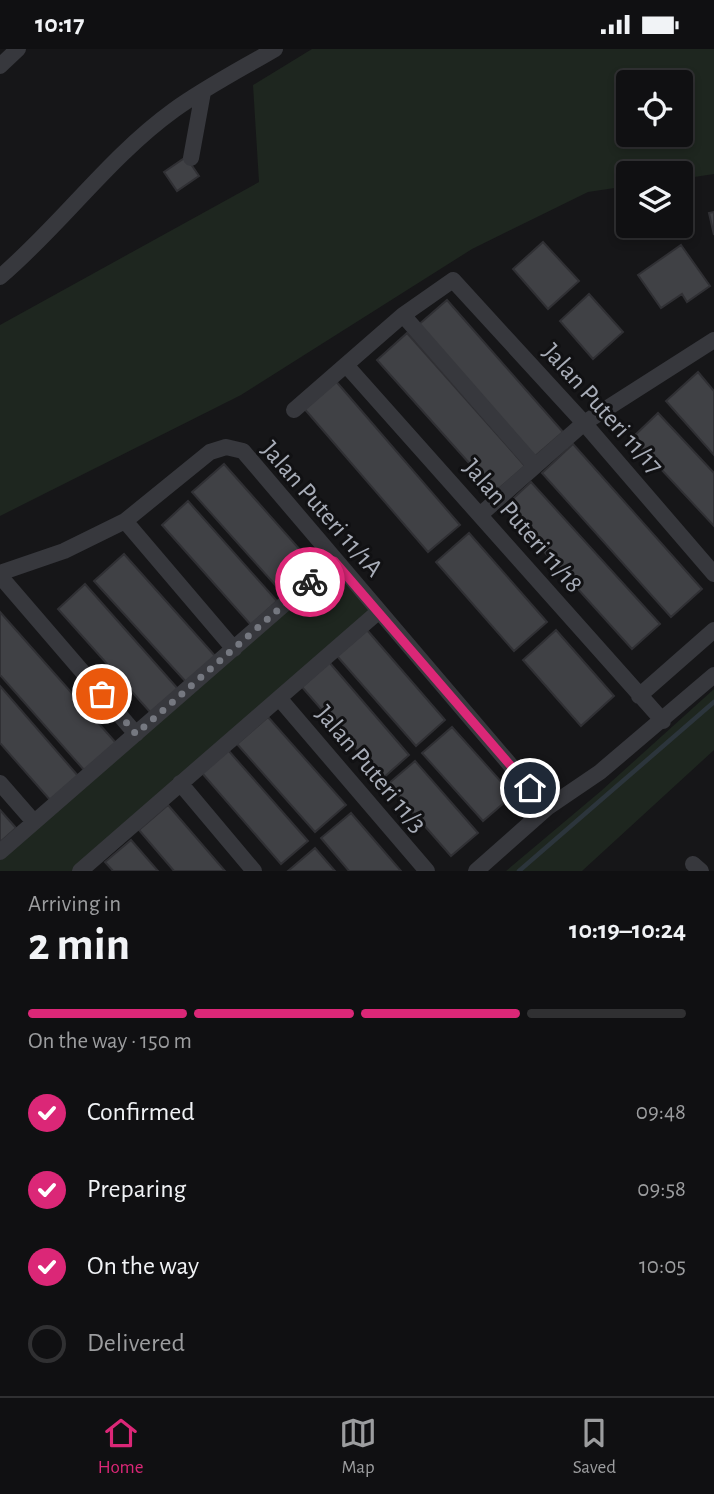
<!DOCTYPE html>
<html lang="en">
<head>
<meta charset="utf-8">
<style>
  :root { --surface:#101012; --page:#1e1e20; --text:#f1f3f6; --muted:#9c9d9f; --line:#303032; --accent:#db2777 }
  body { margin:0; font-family:"Alegreya Sans",sans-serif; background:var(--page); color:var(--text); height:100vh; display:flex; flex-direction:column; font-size:26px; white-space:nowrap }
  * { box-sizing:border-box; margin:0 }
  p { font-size:23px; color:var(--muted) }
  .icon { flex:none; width:38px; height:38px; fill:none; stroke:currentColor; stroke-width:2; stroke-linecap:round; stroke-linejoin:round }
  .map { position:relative; height:822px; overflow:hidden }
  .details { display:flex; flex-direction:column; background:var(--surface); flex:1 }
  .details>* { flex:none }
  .buttons { position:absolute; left:616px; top:21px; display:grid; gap:14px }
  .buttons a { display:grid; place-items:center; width:77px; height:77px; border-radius:7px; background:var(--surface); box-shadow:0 4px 10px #0003,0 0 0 2px var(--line); font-size:35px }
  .pin { position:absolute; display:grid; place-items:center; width:60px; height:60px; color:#fff; margin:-30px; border:4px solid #fff; border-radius:50%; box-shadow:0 2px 7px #0007 }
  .courier { position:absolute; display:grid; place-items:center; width:70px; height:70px; margin:-35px; border:5px solid #db2777; border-radius:50%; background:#fff; color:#222; box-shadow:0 2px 9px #0007 }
  .headline em { font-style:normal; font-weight:600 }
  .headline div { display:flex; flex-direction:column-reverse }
  .headline { display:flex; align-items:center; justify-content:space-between; height:119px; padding:0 28px }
  h1 { font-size:46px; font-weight:600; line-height:52px }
  .bar { display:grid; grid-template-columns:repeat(4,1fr); gap:10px 7px; align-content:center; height:84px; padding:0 28px }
  .bar i { height:9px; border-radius:5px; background:var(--line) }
  .bar .on { background:var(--accent) }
  .bar p { grid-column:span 4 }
  ol { padding:0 28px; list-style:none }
  li { display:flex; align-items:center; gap:21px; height:77px }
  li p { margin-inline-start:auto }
  li .icon { padding:7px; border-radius:50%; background:var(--accent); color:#fff; stroke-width:4 }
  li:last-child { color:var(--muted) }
  li i { width:38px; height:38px; border:4px solid var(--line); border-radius:50% }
  .status { display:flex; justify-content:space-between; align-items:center; height:49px; padding:0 35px; background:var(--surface); direction:ltr }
  .status svg { height:19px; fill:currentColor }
  .tabs { display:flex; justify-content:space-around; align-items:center; height:98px; border-top:2px solid var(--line); background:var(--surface); font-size:19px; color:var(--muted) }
  .tabs a { display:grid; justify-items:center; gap:4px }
  .tabs .on { color:var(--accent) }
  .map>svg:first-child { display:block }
  .green { fill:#1e261f; fill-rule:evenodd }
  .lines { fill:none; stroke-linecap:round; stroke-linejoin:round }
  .stream { stroke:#2c353c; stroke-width:4.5 }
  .building { fill:#404145; stroke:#303034; stroke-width:2 }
  .minor { stroke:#37383d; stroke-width:16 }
  .done { stroke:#757880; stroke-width:7; stroke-dasharray:0 12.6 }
  .route { stroke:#db2777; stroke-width:9 }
  .labels { text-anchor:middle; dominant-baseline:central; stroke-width:6; stroke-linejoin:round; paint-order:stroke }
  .street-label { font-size:26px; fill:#a8adb8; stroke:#111113 }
</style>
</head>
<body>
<div class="status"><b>10:17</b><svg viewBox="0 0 49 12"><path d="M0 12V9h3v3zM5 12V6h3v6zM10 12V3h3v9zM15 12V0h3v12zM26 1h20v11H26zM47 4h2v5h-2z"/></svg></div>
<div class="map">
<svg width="714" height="822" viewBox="0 0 714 822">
  <rect width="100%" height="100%" fill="#161618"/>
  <!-- green -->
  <path class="green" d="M312,0H714V125L681,130V124H628V137L588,143L472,200L241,346L0,467V276L259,133L253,36ZM628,33H681V86H628Z
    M334,512L378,563L79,822H0V804Z
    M714,640V701L582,822H506L601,742Z"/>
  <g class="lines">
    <!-- stream -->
    <path class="stream" d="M519,822L714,653"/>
  </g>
  <!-- building -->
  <path class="building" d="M186,108L199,127L177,142L164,123Z
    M714,163V186L709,164Z
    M543,193L579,232L548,260L513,220Z
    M681,196L710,237L687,253L682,245L661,259L638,226Z
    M589,245L623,283L593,310L560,272Z
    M447,251L563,383L533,409L417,277Z
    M407,284L525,417L495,443L377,311Z
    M698,323L714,342V406L666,352Z
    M334,330L460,476L428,503L302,357Z
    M658,364L714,424V477L632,389Z
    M573,395L702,540L671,568L542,424Z
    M224,415L317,520L286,548L192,443Z
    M531,433L660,575L632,600L504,458Z
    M188,452L277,552L251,576L162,476Z
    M469,484L547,573L514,602L436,513Z
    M124,505L216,608L187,634L94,532Z
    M85,535L178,640L151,664L58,560Z
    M0,563L116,694L85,722L0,626Z
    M367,581L445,671L416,697L337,607Z
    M556,581L614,647L581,677L523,611Z
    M329,613L409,706L382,730L302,638Z
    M0,637L79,728L51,752L0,694Z
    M268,668L346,756L315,783L237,695Z
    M452,678L513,746L483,772L422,704Z
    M228,701L308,792L281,815L202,724Z
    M415,712L478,784L451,807L388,735Z
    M168,756L225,822H174L139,781Z
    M0,761L16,779L0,793Z
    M351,764L401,822H349L321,789Z
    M131,791L158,822H113L105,813Z
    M315,799L335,822H288Z"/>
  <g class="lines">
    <!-- minor -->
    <path class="minor" d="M0,17L18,0
      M191,109L203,43
      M0,228C61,176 109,108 174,61C206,38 241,20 275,0
      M403,266L535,417
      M346,316L663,672
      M294,361L403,266L453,231L584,374L714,525
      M481,465L584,374L714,291
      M125,472L234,600
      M0,524L64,502L125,472L210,403L226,398L243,402L547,759
      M0,527L136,685
      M639,647L714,581
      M279,649L427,822
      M0,734L34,773
      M180,734L254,822
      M0,803L334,512
      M693,815L701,822
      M80,822L378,563
      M476,822L547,759L600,723L714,626"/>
  </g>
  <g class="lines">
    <!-- done -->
    <path class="done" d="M102,645L136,685L310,533"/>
    <!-- route -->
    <path class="route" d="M310,533L334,512L530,739"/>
  </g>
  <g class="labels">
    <!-- street labels -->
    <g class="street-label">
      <text transform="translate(603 360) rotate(48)">Jalan Puteri 11/17</text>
      <text transform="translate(322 460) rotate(49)">Jalan Puteri 11/1A</text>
      <text transform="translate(523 477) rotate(49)">Jalan Puteri 11/18</text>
      <text transform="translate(371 720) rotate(50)">Jalan Puteri 11/3</text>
    </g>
  </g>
</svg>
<div class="buttons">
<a><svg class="icon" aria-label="locate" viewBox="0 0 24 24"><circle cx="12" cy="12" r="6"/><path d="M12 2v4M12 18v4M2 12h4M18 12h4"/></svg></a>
<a><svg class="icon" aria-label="layers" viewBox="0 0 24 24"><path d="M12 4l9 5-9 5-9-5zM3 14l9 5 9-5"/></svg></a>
</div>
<div class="pin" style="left:102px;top:645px;background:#ea580c"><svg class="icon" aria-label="bag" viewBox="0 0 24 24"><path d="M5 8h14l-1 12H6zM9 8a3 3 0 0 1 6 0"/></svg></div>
<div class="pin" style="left:530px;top:739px;background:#1f2937"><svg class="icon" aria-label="home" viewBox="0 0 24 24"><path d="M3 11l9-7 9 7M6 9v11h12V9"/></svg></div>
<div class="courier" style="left:310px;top:533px"><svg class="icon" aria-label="bike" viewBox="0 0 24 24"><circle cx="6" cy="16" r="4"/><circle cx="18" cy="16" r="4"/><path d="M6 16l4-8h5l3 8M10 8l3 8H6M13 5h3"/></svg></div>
</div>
<section class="details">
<div class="headline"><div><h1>2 min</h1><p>Arriving in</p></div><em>10:19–10:24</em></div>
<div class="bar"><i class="on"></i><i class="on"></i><i class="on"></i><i></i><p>On the way · 150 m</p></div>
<ol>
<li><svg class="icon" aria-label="check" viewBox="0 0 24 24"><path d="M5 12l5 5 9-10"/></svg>Confirmed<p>09:48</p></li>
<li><svg class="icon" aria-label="check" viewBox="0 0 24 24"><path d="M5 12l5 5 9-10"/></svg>Preparing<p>09:58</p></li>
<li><svg class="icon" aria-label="check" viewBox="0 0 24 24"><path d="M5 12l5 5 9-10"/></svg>On the way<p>10:05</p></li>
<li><i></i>Delivered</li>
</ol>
</section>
<nav class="tabs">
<a class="on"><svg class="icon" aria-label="home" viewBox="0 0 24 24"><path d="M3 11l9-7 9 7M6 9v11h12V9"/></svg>Home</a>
<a><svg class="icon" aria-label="map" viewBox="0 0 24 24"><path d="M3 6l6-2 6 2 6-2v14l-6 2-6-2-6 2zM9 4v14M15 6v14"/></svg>Map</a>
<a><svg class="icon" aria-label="saved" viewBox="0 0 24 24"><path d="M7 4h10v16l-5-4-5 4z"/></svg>Saved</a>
</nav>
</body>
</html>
